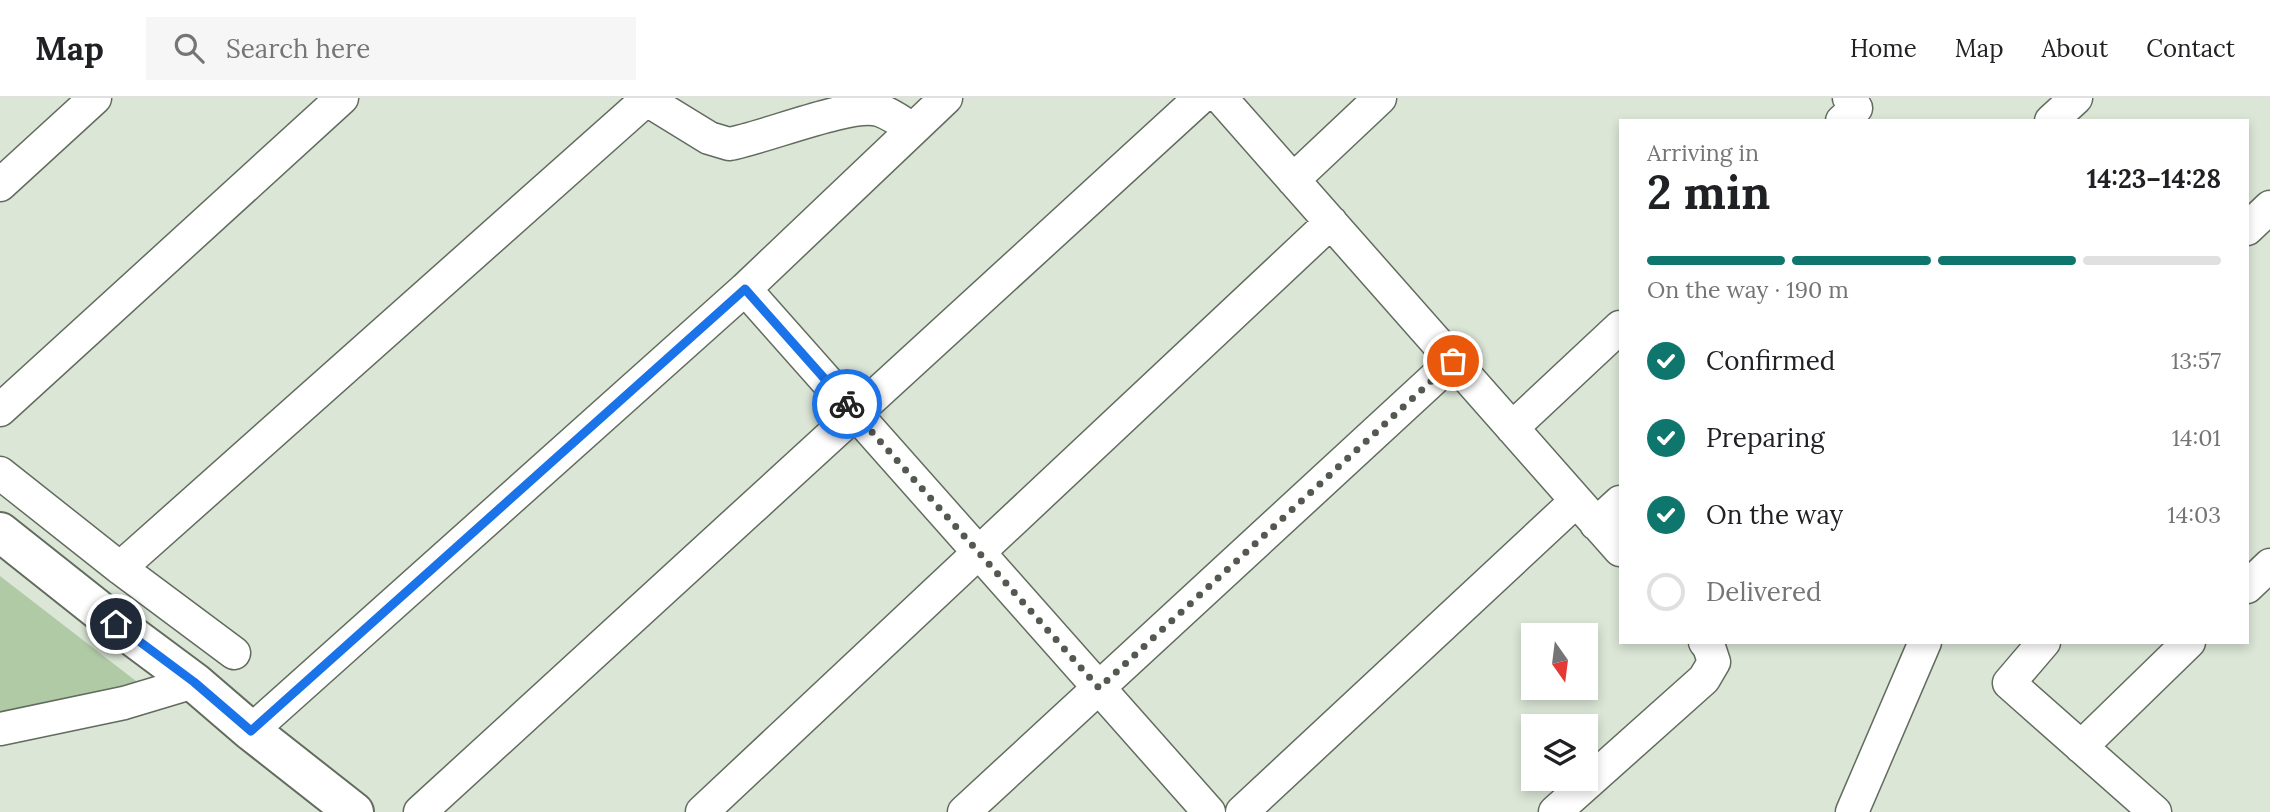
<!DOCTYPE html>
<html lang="en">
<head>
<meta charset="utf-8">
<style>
  :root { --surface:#fff; --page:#f6f6f6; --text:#202124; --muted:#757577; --line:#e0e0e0; --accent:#0f766e }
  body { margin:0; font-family:Lora,serif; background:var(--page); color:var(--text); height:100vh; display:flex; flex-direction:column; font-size:26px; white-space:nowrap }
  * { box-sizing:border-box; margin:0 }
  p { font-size:23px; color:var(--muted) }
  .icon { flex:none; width:38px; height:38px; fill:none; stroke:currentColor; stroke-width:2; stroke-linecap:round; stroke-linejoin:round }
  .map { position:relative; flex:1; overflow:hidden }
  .drawer { position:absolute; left:1619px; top:21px; width:630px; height:525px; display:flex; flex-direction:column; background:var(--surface); border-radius:0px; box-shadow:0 4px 10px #0003 }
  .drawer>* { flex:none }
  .needle { width:46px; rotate:166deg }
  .fabs { position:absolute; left:1521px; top:525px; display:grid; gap:14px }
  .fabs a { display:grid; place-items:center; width:77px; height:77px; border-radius:0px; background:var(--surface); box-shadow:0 4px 10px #0003; font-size:35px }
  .pin { position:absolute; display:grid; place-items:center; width:60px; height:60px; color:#fff; margin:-30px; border:4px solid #fff; border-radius:50%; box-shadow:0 2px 7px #0007 }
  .courier { position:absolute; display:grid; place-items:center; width:70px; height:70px; margin:-35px; border:5px solid #1a73e8; border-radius:50%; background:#fff; color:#222; box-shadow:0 2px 9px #0007 }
  .head em { font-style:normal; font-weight:700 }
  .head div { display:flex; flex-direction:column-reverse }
  .head { display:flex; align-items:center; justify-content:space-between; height:119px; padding:0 28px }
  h1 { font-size:46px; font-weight:700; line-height:52px }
  .bar { display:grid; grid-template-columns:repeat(4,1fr); gap:10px 7px; align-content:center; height:84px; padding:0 28px }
  .bar i { height:9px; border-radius:5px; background:var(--line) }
  .bar .active { background:var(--accent) }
  .bar p { grid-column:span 4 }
  ol { padding:0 28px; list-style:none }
  li { display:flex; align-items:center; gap:21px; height:77px }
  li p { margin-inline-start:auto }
  li .icon { padding:7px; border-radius:50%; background:var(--accent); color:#fff; stroke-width:4 }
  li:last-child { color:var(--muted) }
  li i { width:38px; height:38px; border:4px solid var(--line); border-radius:50% }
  header { display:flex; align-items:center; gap:42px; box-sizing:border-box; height:98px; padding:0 35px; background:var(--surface); border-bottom:2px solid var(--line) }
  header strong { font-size:33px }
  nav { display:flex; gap:38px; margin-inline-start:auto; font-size:24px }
  .search { width:490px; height:63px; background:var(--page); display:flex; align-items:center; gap:18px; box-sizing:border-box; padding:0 24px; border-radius:0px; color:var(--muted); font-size:26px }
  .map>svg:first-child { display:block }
  .green { fill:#b0caa6 }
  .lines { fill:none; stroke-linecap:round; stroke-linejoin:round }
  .minor-casing { stroke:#626c5e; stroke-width:35 }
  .primary-casing { stroke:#626c5e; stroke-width:42 }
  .minor { stroke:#fff; stroke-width:32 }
  .primary { stroke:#fff; stroke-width:38 }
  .done { stroke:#535950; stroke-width:7; stroke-dasharray:0 12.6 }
  .route { stroke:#1a73e8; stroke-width:9 }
</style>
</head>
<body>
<header>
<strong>Map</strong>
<div class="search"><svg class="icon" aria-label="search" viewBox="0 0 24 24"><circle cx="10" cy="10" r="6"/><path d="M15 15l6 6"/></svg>Search here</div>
<nav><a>Home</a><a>Map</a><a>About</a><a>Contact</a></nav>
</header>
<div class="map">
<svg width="2270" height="714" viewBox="0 0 2270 714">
  <rect width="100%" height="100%" fill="#dbe6d7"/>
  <!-- green -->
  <path class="green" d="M0,478L167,607L0,631Z"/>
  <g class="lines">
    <defs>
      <path id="minor" d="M644,0L709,40L729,46C764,40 850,4 879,12C891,16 902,24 912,31
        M1221,0L1620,452
        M1842,23L1856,10L1849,0
        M2051,23L2076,0
        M1293,82L1380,0
        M0,87L95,0
        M2247,131L2270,109
        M745,191L1209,714
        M0,312L342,0
        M1512,330L1620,229
        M0,375L120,470L234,555
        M1596,426L1620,404
        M120,470L646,2
        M2247,489L2270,467
        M2044,544L2009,585L2155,714
        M0,631L124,605L194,584
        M251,633L745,191L946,0
        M2081,649L2189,544
        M420,714L1200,0
        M702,714L1331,124
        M964,714L1453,263
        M1242,714L1576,403
        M1555,714L1704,581L1714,564L1709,549L1705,544
        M1852,714L1925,544"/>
      <path id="primary" d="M0,434L116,526L194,584L251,633L354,714"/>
    </defs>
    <!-- minor casing -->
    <use href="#minor" class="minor-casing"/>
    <!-- primary casing -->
    <use href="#primary" class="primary-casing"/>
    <!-- minor -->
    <use href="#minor" class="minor"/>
    <!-- primary -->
    <use href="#primary" class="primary"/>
  </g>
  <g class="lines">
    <!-- done -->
    <path class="done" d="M847,306L1099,590L1453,263"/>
    <!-- route -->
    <path class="route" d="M116,526L194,584L251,633L745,191L847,306"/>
  </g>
</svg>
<div class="fabs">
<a><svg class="needle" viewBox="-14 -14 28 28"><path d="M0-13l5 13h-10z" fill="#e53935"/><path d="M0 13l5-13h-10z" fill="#757577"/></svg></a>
<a><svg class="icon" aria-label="layers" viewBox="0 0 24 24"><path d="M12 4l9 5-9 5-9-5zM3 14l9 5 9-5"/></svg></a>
</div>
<div class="pin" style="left:1453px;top:263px;background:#ea580c"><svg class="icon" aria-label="bag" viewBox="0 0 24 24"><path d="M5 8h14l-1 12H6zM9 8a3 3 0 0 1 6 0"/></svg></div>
<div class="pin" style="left:116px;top:526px;background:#1f2937"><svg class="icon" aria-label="home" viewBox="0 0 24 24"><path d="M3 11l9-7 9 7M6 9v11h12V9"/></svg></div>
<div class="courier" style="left:847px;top:306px"><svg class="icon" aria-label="bike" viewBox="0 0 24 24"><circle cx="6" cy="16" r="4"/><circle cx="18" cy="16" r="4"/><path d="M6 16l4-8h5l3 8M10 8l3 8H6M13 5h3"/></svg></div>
<section class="drawer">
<div class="head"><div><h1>2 min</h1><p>Arriving in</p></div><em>14:23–14:28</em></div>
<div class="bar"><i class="active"></i><i class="active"></i><i class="active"></i><i></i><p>On the way · 190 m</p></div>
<ol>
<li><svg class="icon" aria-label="check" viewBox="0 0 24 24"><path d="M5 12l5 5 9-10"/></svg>Confirmed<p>13:57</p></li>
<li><svg class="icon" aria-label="check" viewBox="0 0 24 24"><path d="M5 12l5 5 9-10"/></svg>Preparing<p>14:01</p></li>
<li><svg class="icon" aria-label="check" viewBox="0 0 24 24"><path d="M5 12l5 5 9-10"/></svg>On the way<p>14:03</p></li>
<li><i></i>Delivered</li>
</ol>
</section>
</div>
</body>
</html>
